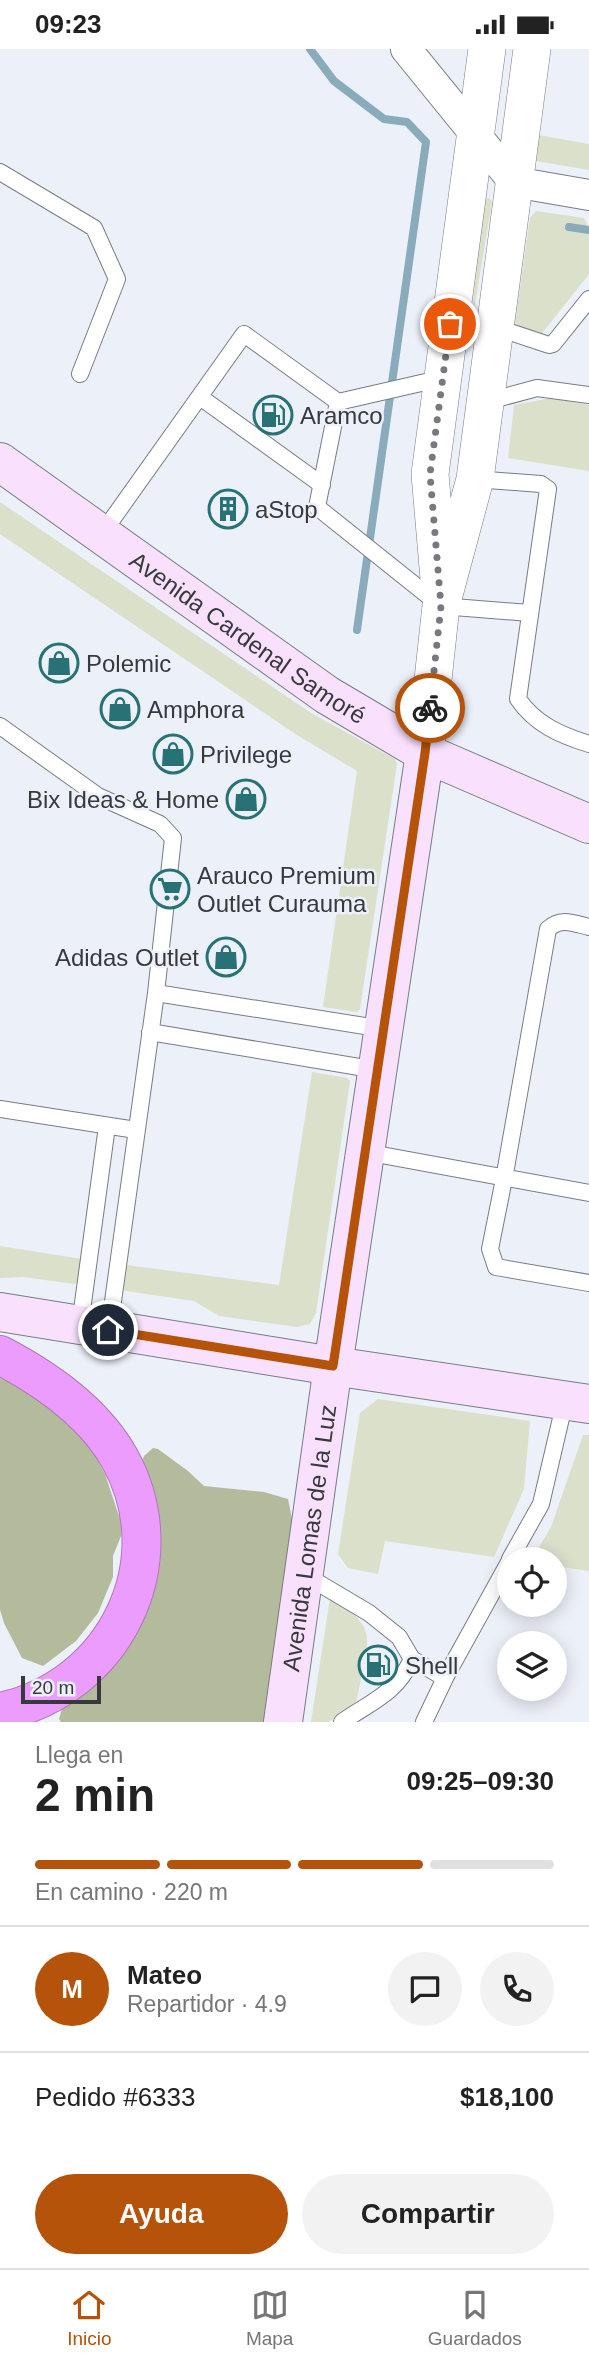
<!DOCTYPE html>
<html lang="es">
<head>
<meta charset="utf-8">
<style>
  :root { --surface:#fff; --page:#f2f2f2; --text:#222; --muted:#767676; --line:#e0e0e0; --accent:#b45309 }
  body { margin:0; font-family:Arial,sans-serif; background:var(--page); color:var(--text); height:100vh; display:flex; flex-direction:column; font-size:26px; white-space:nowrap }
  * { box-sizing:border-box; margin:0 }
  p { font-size:23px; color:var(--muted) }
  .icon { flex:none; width:38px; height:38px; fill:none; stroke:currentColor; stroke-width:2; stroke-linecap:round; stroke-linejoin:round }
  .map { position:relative; height:1673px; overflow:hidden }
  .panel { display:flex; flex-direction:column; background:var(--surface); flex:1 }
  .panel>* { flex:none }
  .fabs { position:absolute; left:497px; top:1498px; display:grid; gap:14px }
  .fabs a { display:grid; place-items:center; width:70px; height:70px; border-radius:50%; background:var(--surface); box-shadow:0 4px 18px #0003; font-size:35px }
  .scale { position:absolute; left:21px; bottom:18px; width:80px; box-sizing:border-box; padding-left:7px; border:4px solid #38393d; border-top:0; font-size:19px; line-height:24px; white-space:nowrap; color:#38393d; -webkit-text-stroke:5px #ecf0f9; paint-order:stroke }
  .pin { position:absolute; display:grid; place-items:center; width:60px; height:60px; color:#fff; margin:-30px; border:4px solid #fff; border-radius:50%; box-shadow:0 2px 7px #0007 }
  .courier { position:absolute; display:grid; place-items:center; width:70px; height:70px; margin:-35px; border:5px solid #b45309; border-radius:50%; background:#fff; color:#222; box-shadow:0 2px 9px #0007 }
  .overview em { font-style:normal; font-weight:800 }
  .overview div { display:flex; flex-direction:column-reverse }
  .overview { display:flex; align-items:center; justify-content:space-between; height:119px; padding:0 35px }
  h1 { font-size:46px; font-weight:800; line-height:52px }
  .bar { display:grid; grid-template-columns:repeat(4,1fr); gap:10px 7px; align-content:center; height:84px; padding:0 35px }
  .bar i { height:9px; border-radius:5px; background:var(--line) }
  .bar .active { background:var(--accent) }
  .bar p { grid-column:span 4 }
  .line { display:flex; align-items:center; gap:18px; padding:0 35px; border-top:2px solid var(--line) }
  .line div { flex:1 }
  .round { display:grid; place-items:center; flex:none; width:74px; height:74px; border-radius:37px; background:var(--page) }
  .primary-button { display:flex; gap:14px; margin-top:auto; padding:14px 35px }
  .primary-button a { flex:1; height:80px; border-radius:42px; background:var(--accent); color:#fff; font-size:28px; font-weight:800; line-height:80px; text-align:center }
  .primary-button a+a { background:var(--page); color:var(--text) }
  .status { display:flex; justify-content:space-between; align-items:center; height:49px; padding:0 35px; background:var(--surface); direction:ltr }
  .status svg { height:19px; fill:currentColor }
  .tab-bar { display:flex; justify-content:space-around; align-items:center; height:98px; border-top:2px solid var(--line); background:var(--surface); font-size:19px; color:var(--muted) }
  .tab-bar a { display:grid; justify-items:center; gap:4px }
  .tab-bar .active { color:var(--accent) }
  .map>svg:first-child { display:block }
  .green { fill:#dae0ca }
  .forest { fill:#b3bb9c }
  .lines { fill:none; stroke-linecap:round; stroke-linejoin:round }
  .stream { stroke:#89abbb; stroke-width:8 }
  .service-casing { stroke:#787c84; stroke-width:18 }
  .minor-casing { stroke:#787c84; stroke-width:32 }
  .tertiary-casing { stroke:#787c84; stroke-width:38 }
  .secondary-casing { stroke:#787c84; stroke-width:40 }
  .motorway-casing { stroke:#ad79ba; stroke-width:40 }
  .service { stroke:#fff; stroke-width:16 }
  .minor { stroke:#fff; stroke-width:30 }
  .tertiary { stroke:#fff; stroke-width:37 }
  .secondary { stroke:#f9e1fe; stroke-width:38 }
  .motorway { stroke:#ec9cfd; stroke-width:38 }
  .done { stroke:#77797f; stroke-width:7; stroke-dasharray:0 12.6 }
  .route { stroke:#b45309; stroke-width:9 }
  .labels { text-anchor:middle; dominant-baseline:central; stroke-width:5; stroke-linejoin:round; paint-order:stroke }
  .poi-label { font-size:24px; fill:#38393d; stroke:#ecf0f9; text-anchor:start }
  .street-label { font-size:24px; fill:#38393d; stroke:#ecf0f9 }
</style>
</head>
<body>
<div class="status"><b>09:23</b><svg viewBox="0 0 49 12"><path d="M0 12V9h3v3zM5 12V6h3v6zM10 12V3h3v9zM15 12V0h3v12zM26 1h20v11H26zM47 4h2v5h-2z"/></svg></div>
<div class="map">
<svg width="589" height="1673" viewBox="0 0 589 1673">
  <rect width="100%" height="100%" fill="#ecf0f9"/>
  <!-- green -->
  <path class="green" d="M532,85L589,95V121L530,111Z
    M479,149H489L492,153L473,267L475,152Z
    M536,162L584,169L589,179V225L540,287L515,274L530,169Z
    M551,349L589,356V422L508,409L514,356Z
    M0,453L311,664L395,710L397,715L360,960L357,963L323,958L357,722L297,686L0,485Z
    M312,1023L347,1029L350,1032L316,1264L310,1275L297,1278L219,1267L194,1252L126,1242L123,1240L126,1216L279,1236Z
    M0,1197L82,1210L79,1233L75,1235L23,1228L0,1229Z
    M378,1350L530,1372L524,1440L494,1508L385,1492L378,1525L348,1519L338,1505L360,1364Z
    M583,1386H589V1522L555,1517V1510H532L551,1478Z
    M330,1549C344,1556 366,1571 367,1589C368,1606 359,1637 356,1656L328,1673H311Z"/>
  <!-- forest -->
  <path class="forest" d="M0,1329L29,1342L68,1369L90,1397L105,1425L122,1476L121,1487L113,1507V1528L98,1564L76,1592L43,1617L22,1609L4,1574L0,1561Z
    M153,1399L158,1400L188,1422L204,1437L264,1443L288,1450L296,1490L270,1673H61L59,1670L63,1656L120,1596L140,1417L144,1407Z"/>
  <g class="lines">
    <!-- stream -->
    <path class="stream" d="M310,0L334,32L384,70L407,73L426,93L357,581
      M569,178L589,181"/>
    <defs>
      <path id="service" d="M0,123L94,179L117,230L80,325
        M495,278L549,296L553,295L589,250
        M200,348L322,436
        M338,353L317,458L441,557L530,564
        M485,353L537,339L589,346
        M475,430L541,435L548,440L518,650C535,675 560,686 589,695
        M101,486L244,285L338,353L443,329
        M0,677L98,747L160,775L173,789L156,944L109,1281
        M589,878C573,874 561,868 548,880L504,1130L490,1200L496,1218L589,1234
        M156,944L384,980
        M150,983L377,1021
        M0,1060L136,1081
        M365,1103L589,1144
        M80,1276L107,1077
        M510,1510L541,1455L565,1352
        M305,1526L369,1564L399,1588L412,1610L445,1629
        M342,1673C372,1652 396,1645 412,1610
        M424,1673L445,1629L509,1513"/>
      <path id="minor" d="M406,0L514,133L589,146"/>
      <path id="tertiary" d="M439,530L430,425L487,0
        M425,704L441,557L475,430L532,0"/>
      <g id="secondary">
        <path id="s1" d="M0,413L327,646L425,704L589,775"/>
        <path d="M0,1263L333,1317L589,1355"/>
        <path id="s2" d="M283,1673L333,1317L425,704"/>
      </g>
      <path id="motorway" d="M0,1306C46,1330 94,1363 120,1410C177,1513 115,1639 0,1663"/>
    </defs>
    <!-- service casing -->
    <use href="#service" class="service-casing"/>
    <!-- minor casing -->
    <use href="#minor" class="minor-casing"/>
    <!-- tertiary casing -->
    <use href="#tertiary" class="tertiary-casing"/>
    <!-- secondary casing -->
    <use href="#secondary" class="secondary-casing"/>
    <!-- motorway casing -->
    <use href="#motorway" class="motorway-casing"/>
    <!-- service -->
    <use href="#service" class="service"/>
    <!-- minor -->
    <use href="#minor" class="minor"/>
    <!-- tertiary -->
    <use href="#tertiary" class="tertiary"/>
    <!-- secondary -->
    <use href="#secondary" class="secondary"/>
    <!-- motorway -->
    <use href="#motorway" class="motorway"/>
  </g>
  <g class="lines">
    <!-- done -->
    <path class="done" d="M430,659L441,557L430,425L450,275"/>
    <!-- route -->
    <path class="route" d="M108,1281L333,1317L425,704L430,659"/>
  </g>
  <!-- icons -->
  <defs>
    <symbol id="fuel-ring" viewBox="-11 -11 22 22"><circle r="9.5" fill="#ecf0f9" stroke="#287276" stroke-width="1.5"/><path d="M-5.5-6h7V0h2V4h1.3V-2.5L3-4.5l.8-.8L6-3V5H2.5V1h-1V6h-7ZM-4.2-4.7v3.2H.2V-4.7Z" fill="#287276"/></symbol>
    <symbol id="building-ring" viewBox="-11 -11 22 22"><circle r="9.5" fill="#ecf0f9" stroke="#287276" stroke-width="1.5"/><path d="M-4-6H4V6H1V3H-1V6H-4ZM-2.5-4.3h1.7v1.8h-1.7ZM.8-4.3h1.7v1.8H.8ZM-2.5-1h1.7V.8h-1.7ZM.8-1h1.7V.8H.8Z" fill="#287276"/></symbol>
    <symbol id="shop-ring" viewBox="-11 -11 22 22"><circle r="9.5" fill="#ecf0f9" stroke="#287276" stroke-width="1.5"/><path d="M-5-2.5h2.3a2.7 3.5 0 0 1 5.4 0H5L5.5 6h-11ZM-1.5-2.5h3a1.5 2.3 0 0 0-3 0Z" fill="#287276"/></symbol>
    <symbol id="supermarket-ring" viewBox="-11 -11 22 22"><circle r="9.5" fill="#ecf0f9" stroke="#287276" stroke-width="1.5"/><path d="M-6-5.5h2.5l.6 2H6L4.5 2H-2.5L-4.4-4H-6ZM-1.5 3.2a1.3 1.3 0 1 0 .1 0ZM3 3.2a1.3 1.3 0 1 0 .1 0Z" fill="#287276"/></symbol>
  </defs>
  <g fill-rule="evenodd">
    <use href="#fuel-ring" x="251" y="344" width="44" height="44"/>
    <use href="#building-ring" x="206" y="438" width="44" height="44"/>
    <use href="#shop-ring" x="37" y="592" width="44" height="44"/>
    <use href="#shop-ring" x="98" y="638" width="44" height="44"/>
    <use href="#shop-ring" x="151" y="683" width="44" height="44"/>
    <use href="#shop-ring" x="224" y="728" width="44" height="44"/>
    <use href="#supermarket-ring" x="148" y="818" width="44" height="44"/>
    <use href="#shop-ring" x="204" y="886" width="44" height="44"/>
    <use href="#fuel-ring" x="356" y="1594" width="44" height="44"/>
  </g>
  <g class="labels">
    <!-- poi labels -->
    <g class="poi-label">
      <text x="300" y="366">Aramco</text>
      <text x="255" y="460">aStop</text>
      <text x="86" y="614">Polemic</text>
      <text x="147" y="660">Amphora</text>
      <text x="200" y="705">Privilege</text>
      <text x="219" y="750" text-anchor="end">Bix Ideas &amp; Home</text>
      <text x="197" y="826">Arauco Premium<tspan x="197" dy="28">Outlet Curauma</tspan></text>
      <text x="199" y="908" text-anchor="end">Adidas Outlet</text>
      <text x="405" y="1616">Shell</text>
    </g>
    <!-- street labels -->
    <g class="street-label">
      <text stroke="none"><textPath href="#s1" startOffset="304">Avenida Cardenal Samoré</textPath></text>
      <text stroke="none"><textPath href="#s2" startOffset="186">Avenida Lomas de la Luz</textPath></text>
    </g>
  </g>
</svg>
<div class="fabs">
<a><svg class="icon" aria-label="locate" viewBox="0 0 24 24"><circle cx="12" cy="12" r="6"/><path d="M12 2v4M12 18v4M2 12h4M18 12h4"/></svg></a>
<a><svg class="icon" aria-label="layers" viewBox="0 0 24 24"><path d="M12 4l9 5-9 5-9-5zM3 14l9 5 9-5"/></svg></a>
</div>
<div class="scale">20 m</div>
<div class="pin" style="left:450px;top:275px;background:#ea580c"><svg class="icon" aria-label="bag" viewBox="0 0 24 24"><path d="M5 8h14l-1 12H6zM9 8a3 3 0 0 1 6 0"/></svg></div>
<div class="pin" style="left:108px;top:1281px;background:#1f2937"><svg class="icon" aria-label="home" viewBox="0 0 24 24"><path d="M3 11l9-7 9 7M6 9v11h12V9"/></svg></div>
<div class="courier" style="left:430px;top:659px"><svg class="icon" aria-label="bike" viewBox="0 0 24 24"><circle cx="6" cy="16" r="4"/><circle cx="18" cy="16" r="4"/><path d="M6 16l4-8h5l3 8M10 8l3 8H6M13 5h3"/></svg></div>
</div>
<section class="panel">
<div class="overview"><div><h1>2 min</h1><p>Llega en</p></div><em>09:25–09:30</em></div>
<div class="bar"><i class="active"></i><i class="active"></i><i class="active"></i><i></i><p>En camino · 220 m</p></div>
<div class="line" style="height:126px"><b class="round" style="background:var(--accent);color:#fff">M</b><div><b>Mateo</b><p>Repartidor · 4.9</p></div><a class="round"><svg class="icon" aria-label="chat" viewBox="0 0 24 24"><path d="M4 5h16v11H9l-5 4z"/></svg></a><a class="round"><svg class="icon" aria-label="phone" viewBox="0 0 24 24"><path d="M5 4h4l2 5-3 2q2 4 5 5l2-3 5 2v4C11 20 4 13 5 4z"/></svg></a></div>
<div class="line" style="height:91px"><div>Pedido #6333</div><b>$18,100</b></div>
<div class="primary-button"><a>Ayuda</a><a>Compartir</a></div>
</section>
<nav class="tab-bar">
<a class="active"><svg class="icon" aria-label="home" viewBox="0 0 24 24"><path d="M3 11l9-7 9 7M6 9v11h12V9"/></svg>Inicio</a>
<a><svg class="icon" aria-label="map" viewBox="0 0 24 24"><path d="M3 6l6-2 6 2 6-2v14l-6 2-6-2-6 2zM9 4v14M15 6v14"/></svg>Mapa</a>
<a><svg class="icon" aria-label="saved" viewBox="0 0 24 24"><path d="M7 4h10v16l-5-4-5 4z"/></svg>Guardados</a>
</nav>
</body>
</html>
